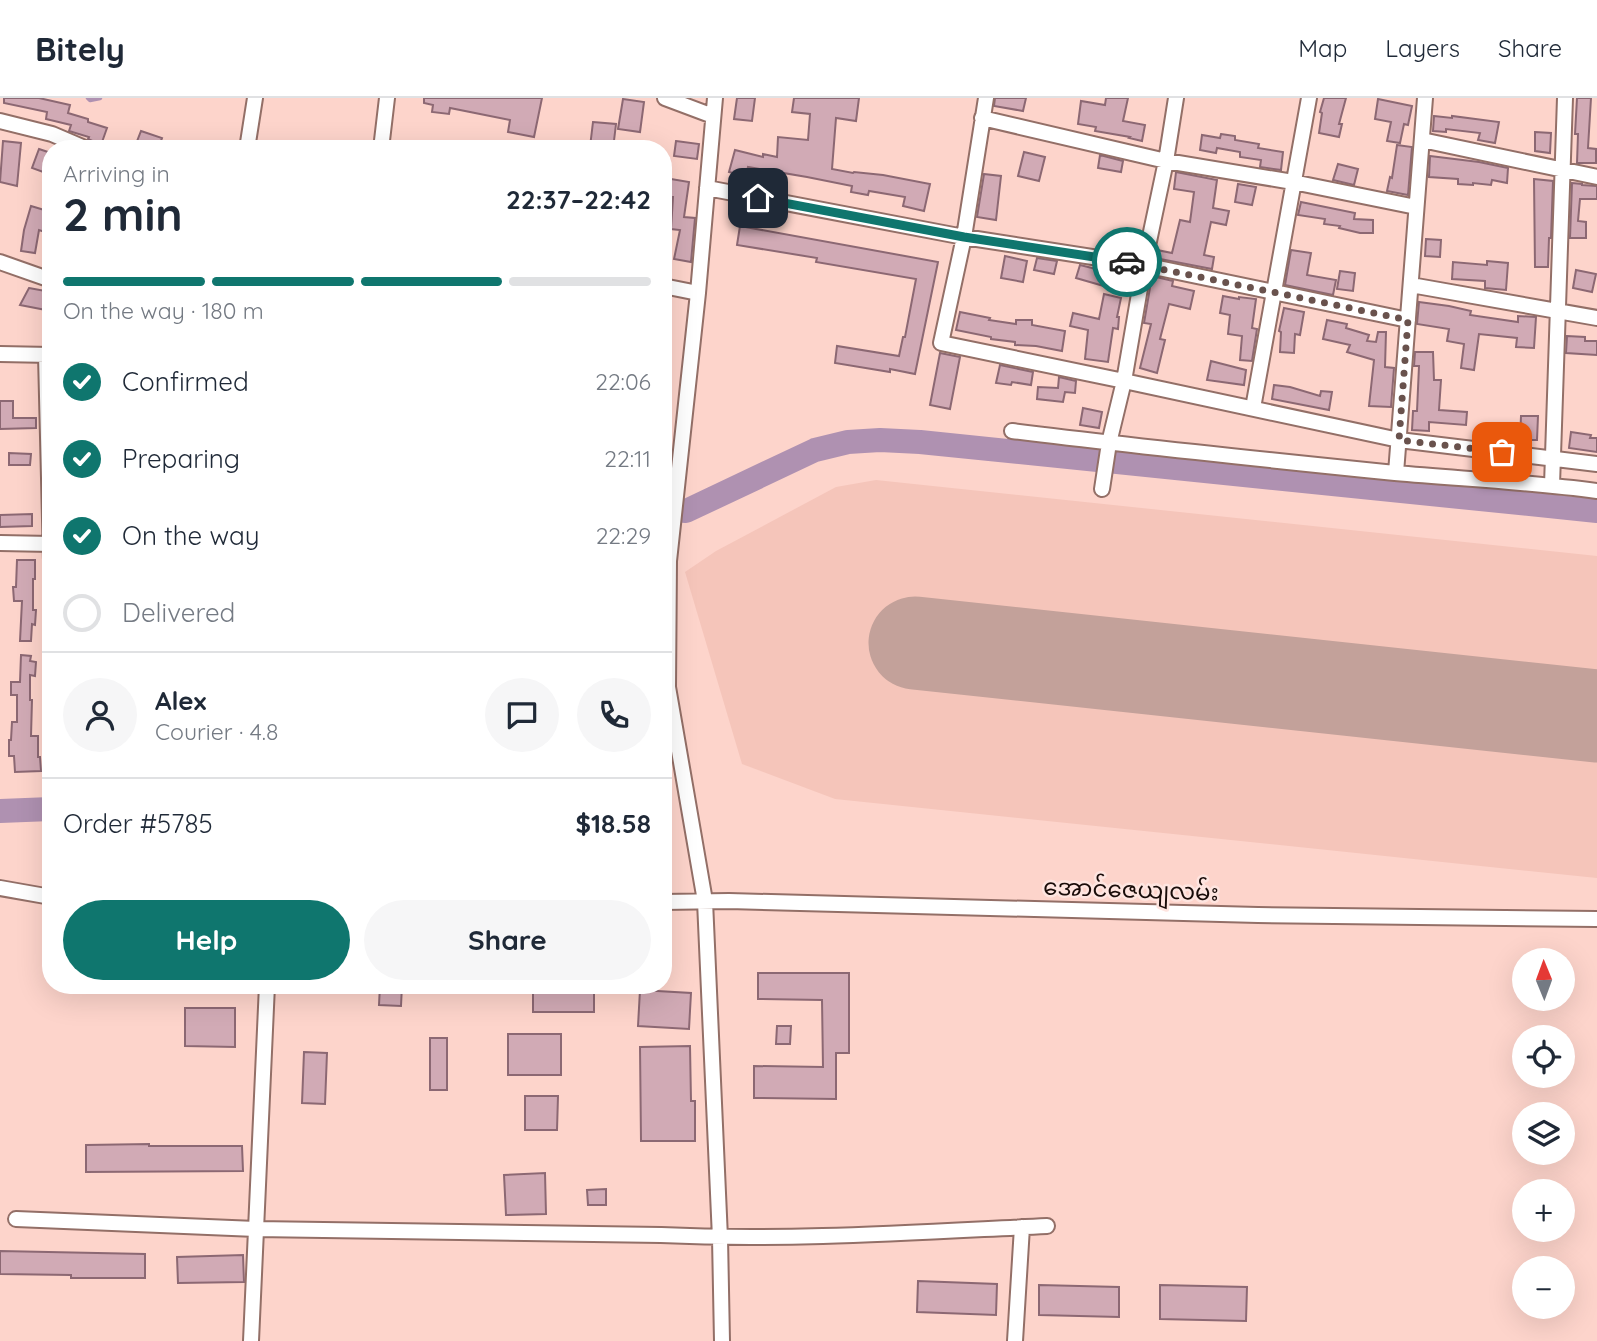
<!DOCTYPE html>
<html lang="en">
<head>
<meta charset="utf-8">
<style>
  :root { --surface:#fff; --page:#f6f6f7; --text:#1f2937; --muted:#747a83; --line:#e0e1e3; --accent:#0f766e }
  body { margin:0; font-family:Quicksand,"Noto Sans Myanmar",sans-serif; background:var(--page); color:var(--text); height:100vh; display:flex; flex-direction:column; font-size:26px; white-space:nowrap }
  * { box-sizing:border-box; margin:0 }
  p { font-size:23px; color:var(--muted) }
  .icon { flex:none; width:38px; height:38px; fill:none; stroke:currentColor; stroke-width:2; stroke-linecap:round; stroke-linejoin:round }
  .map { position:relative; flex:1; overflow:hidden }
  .panel { position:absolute; left:42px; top:42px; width:630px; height:854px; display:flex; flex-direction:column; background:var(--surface); border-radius:28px; box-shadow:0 7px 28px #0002 }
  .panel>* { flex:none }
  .needle { width:46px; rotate:359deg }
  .controls { position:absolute; left:1512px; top:850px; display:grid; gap:14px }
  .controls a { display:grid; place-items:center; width:63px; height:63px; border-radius:50%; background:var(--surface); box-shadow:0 7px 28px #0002; font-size:35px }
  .pin { position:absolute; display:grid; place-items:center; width:60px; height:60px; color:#fff; margin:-30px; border-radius:14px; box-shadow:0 4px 10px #0006 }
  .courier { position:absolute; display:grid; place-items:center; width:70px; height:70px; margin:-35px; border:5px solid #0f766e; border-radius:50%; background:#fff; color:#222; box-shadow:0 2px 9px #0007 }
  .overview em { font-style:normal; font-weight:700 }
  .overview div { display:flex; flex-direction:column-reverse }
  .overview { display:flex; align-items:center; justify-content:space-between; height:119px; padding:0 21px }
  h1 { font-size:46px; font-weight:700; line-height:52px }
  .bar { display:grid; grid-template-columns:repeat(4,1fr); gap:10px 7px; align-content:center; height:84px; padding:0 21px }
  .bar i { height:9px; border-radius:5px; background:var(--line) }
  .bar .selected { background:var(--accent) }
  .bar p { grid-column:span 4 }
  .line { display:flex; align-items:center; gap:18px; padding:0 21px; border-top:2px solid var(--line) }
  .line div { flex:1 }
  .round { display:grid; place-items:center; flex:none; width:74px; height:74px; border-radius:37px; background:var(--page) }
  ol { padding:0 21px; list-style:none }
  li { display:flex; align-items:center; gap:21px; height:77px }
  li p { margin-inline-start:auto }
  li .icon { padding:7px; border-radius:50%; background:var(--accent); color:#fff; stroke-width:4 }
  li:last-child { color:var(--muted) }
  li i { width:38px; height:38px; border:4px solid var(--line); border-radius:50% }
  .action { display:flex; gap:14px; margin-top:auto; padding:14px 21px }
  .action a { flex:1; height:80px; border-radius:42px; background:var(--accent); color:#fff; font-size:28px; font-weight:700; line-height:80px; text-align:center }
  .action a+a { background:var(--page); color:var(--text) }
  header { display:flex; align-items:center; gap:42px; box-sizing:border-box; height:98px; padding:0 35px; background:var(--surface); border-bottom:2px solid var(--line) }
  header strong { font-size:33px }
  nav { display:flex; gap:38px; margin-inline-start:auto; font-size:24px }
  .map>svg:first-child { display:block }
  .built { fill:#f5c5ba }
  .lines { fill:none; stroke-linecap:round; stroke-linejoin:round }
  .stream { stroke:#af91b1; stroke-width:4.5 }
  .river { stroke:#af91b1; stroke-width:24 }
  .runway { stroke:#c3a19a; stroke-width:93 }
  .building { fill:#d1aab5; stroke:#8c6873; stroke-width:2 }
  .minor-casing { stroke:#936f67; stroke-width:18 }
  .minor { stroke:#fff; stroke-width:14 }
  .done { stroke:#69524d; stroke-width:7; stroke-dasharray:0 12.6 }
  .route { stroke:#0f766e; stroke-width:9 }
  .labels { text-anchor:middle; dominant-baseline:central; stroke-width:5; stroke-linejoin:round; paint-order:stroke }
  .street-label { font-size:23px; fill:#190c09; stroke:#fee5e0 }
</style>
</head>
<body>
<header>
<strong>Bitely</strong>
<nav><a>Map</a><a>Layers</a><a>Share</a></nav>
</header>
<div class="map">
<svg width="1597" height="1243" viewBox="0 0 1597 1243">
  <rect width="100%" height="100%" fill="#fdd4cb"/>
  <!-- built -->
  <path class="built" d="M876,382L1597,458V780L835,701L742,666L685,474L716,453L836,389Z"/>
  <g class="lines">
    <!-- stream -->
    <path class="stream" d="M88,0L90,2L100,0"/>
    <!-- river -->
    <path class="river" d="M663,411L686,413L815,352L848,344L880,342L920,344L1597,413
      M0,713L51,711"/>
    <!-- runway -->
    <path class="runway" d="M915,545L1597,618"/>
  </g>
  <!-- building -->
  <path class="building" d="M4,0H39L70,7L68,15L88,21V24L107,30L101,47L88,41L89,39L69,33L71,27L46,21L47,14L4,5Z
    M424,0H542L534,39L508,34L510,22L450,10L449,16L432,14L433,7L424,5Z
    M737,0H755L752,23L734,21Z
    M794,0H859L856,23L836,20L832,71L853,75L854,74L883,77L930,86L924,113L903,108L905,99L869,93L868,97L851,94L852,88L807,79L748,69L746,78L729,74L735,52L763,59V56L777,59L778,39L808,42L810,16L792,14Z
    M995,0H1026L1023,13L994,8Z
    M1106,0H1128L1123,23L1145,27L1142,43L1129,40L1130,39L1095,33L1096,29L1078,26L1081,3L1105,7Z
    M1324,0H1346L1339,26H1342L1339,39L1319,35L1322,15L1320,14Z
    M1577,0H1591L1588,50L1596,51V65H1577L1578,36H1575Z
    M623,1L644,4L640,34L618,31Z
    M1378,1L1412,8L1408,27L1404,26L1400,45L1387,43L1391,24L1375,21Z
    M1434,18L1452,20V18L1499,24L1495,45L1478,42L1480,35L1446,31V34L1433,33Z
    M593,24L616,26L613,51L590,49Z
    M141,33L162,40L158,51H134Z
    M1535,34L1551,35L1550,55L1535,53Z
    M1221,36L1235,38V42L1259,46L1258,50L1283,54L1281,72L1260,69L1261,62L1240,59V54L1217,50L1216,55L1200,52L1202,37L1220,40Z
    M3,43L21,45L17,88L0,84Z
    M676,43L699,46L697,61L674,58Z
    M1397,47L1412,49L1408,97L1387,93L1390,79L1392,80Z
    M39,51L51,55V64L46,75L32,70Z
    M1024,54L1045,59L1039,83L1018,78Z
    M1100,57L1123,63L1121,74L1098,70Z
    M1430,58L1479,64L1508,70L1507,85L1492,82L1491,87L1473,85V87L1458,86V81L1429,79Z
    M1338,66L1358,71L1354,87L1333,82Z
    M1176,74L1217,82L1213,110L1229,113L1226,127L1211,124L1204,157L1214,159L1212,171L1155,160L1157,152L1172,155L1180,122L1190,124L1194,94L1174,91Z
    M984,76L1001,78L996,122L977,119Z
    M671,81L689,84L684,119L695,120L691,164L674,161L680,132L671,131L673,99H668Z
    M1534,81L1553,83L1551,140H1549L1548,169H1535Z
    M1572,85L1582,86V87L1597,88V101H1580L1578,123L1586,124V140H1570Z
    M1238,86L1256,89L1252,107L1235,104Z
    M1301,104L1355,115L1354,121L1373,122V135H1360L1339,130L1340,128L1324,126L1325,121L1298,117Z
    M31,108L51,114V136L39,132L35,155L21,153L24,132Z
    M740,128L938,164L915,276L890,271V274L835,265L837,248L899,258L903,239H905L916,181L816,164L817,160L737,147Z
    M1426,141L1441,142L1440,159L1425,158Z
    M1291,152L1311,155L1307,177L1336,182L1333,197L1285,187Z
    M1005,158L1027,163L1023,184L1001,180Z
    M1037,160L1057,163L1054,176L1034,172Z
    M1487,163L1508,165L1506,192L1485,190V183L1452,181L1453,164L1487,167Z
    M1080,167L1104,173V171L1118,173L1114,191L1076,180Z
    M1576,172L1596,176L1592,194L1573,190Z
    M1340,173L1355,175L1353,193L1337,191Z
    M1152,178L1173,183L1172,188L1194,193L1190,211L1169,206L1160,241L1165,242L1157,275L1140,270L1151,226L1144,225Z
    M29,190L51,194V213L20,207Z
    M1104,196L1121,200L1117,219H1119L1118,231L1113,230L1108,264L1085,261L1088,232L1070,228L1073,215L1099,221Z
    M1223,198L1239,201V199L1256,201L1252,230L1257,231L1252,263L1240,262L1242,238L1228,236L1230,217L1220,215Z
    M1419,204L1449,208L1471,213L1470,217L1518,224V218L1536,219L1534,250L1516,249L1517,240L1479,236L1474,272L1461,270L1464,246L1447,243L1449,231L1417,226Z
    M1284,210L1304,214L1300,237L1295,236L1294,255L1280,254L1281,234L1279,233Z
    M960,214L990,220L989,222L1016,226V222H1032V227L1065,233L1062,253L1036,248L1015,247V244L991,241V239L956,232Z
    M1327,222L1347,226L1346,230L1369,237L1367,243L1376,244L1378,234H1386L1385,269L1394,270L1391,309L1369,308L1374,262L1347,254L1350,247L1323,241Z
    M1567,238L1585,239V243H1597V257L1566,255Z
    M1415,254H1433L1434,282H1441L1439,312L1467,314L1466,327L1429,324V333L1412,332L1413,313H1417L1419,268H1414Z
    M940,255L960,259L950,311L930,307Z
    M1211,263L1246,272L1244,287L1207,282Z
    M1000,267L1033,274L1031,287L1012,284L1011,287L996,285Z
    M1059,279L1076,283L1075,295L1065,294L1063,304L1037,301L1038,289L1058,290Z
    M1274,287L1290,289L1320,298L1321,293L1332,294L1329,312L1272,301Z
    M0,303H13V320H36V330L0,331Z
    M1083,310L1102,314L1099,330L1080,327Z
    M1521,318H1538L1537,342H1520Z
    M1571,334L1591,337L1590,340H1597V354L1569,350Z
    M9,355L31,356L30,367H9Z
    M32,416V428L0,429V417Z
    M17,462H35V481H33V512H36L35,527L32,526L31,543H20L22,503H14L13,489H16Z
    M21,557L31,558L30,563L36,564L35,578L30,577V602H32L31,638H38V659H40L41,673L15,674L14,658H9V642H11L12,624H17V597H11V584H20Z
    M758,875H849V955H836V1001L754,1000V968L823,969L822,902L758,901Z
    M380,887H402L401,908L379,907Z
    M533,887H594V914H533Z
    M640,892L691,895L689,931L638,928Z
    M185,910H235V949L185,948Z
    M777,928H791L790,946H776Z
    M508,936H561V977H508Z
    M430,940H447V992H430Z
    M690,948L691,1003H695V1043H641L640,949Z
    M304,954L327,955L325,1006L302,1005Z
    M525,998H558L557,1032H525Z
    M149,1046V1048H242L243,1073L86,1074V1047Z
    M545,1075L546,1116L506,1117L504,1077Z
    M606,1091V1107H588L587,1092Z
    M0,1153L145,1156V1180H71V1177L0,1176Z
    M243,1157L244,1184L178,1185L177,1159Z
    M918,1183L997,1186L996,1217L917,1214Z
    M1039,1187L1119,1189V1219L1039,1217Z
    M1160,1187L1247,1189L1246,1223L1160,1221Z"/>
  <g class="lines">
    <defs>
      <path id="minor" d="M665,0L713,18
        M986,0L964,139L941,245L1124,283L1399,342L1597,366
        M982,20L1166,63L1293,84L1416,109
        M0,23L52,36L87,51
        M1422,42L1597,79
        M247,51L255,0
        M381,51L387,0
        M707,90L964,139L1144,167L1408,222
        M0,164L51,182
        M1411,187L1597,220
        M663,188L698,195L715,0
        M698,195L669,463L668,589L705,803L720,1140L722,1243
        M0,256L51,257
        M46,257L51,462
        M1253,310L1309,0
        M1012,333C1139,349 1267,362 1395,375C1462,381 1530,384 1597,393
        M1396,375L1425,0
        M1552,387L1565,0
        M1102,391L1109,345L1124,283L1144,167L1166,63L1176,0
        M0,445L51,446
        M0,790L51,799
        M663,804L729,803L1258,817L1597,821
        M16,1121L256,1131L661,1137C790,1143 919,1134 1047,1128
        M251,1243L267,887
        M1015,1243L1022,1129"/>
    </defs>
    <!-- minor casing -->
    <use href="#minor" class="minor-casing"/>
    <!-- minor -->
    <use href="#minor" class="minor"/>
  </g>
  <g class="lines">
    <!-- done -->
    <path class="done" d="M1127,164L1408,222L1399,342L1502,354"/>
    <!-- route -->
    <path class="route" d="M758,100L964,139L1127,164"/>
  </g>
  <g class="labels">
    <!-- street labels -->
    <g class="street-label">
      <text transform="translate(1131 791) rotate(2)">အောင်ဇေယျလမ်း</text>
    </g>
  </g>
</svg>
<div class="controls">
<a><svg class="needle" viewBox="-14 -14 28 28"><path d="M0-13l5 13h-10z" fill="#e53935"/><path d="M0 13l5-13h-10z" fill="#747a83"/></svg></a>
<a><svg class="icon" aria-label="locate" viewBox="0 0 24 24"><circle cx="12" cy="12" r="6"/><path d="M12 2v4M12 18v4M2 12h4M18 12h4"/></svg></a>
<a><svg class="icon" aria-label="layers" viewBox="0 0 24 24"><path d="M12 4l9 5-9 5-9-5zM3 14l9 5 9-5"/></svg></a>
<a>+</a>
<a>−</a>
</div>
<div class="pin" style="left:1502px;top:354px;background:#ea580c"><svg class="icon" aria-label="bag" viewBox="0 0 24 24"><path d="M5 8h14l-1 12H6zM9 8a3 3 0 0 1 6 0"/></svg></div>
<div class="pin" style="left:758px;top:100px;background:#1f2937"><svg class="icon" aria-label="home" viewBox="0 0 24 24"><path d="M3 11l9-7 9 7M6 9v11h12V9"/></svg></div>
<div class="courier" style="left:1127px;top:164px"><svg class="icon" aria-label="car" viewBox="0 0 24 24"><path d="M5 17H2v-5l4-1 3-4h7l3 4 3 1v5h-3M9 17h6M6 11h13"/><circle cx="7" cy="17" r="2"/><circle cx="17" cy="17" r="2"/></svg></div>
<section class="panel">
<div class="overview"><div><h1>2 min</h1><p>Arriving in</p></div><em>22:37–22:42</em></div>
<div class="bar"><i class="selected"></i><i class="selected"></i><i class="selected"></i><i></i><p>On the way · 180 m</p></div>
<ol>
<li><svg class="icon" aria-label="check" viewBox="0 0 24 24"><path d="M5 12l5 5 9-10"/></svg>Confirmed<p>22:06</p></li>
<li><svg class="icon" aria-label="check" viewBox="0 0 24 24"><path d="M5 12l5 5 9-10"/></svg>Preparing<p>22:11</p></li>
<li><svg class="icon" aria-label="check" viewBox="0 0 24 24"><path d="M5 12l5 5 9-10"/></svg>On the way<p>22:29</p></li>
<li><i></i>Delivered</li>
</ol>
<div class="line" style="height:126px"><a class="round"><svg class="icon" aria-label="person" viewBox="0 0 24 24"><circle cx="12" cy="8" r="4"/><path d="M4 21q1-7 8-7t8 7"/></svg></a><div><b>Alex</b><p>Courier · 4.8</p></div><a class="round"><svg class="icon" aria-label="chat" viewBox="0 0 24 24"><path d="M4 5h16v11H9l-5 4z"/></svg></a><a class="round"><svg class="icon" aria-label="phone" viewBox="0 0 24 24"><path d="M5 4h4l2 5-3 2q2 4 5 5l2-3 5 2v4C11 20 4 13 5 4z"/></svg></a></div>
<div class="line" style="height:91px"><div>Order #5785</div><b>$18.58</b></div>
<div class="action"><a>Help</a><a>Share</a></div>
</section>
</div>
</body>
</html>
